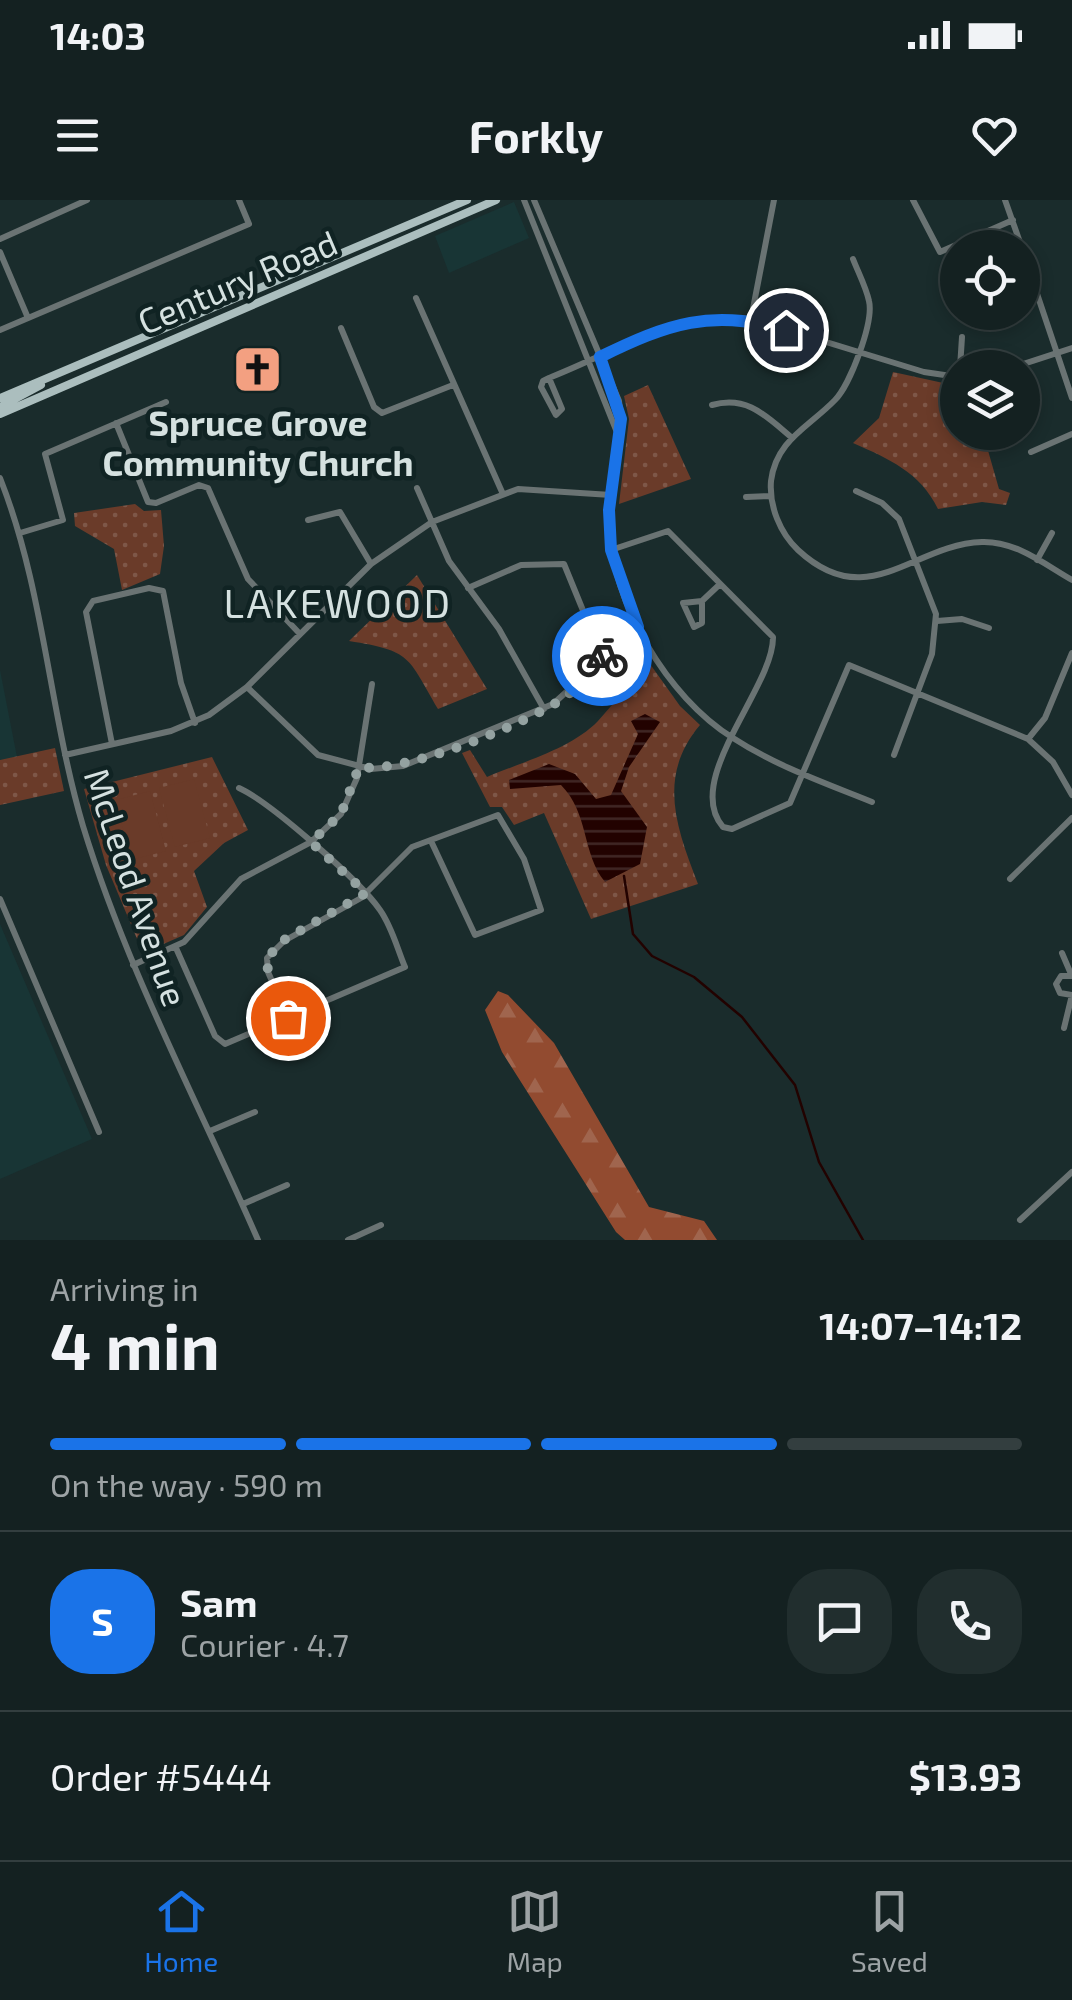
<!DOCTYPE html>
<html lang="en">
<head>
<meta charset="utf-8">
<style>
  :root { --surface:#142121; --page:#212e2e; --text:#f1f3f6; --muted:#9da3a5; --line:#333e3f; --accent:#1a73e8 }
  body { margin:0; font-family:"Exo 2",sans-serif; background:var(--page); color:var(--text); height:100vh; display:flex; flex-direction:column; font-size:38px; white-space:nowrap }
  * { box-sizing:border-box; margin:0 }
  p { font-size:32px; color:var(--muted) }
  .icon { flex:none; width:55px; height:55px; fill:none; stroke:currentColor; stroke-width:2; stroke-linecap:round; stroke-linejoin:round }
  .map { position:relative; height:1040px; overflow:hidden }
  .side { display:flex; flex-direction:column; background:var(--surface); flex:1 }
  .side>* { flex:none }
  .controls { position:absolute; left:940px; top:30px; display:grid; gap:20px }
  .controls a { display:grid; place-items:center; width:100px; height:100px; border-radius:50%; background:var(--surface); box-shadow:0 5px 15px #0003,0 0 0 2px var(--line); font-size:50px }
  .pin { position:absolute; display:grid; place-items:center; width:85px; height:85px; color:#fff; margin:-42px; border:5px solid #fff; border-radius:50%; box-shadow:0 2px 10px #0007 }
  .courier { position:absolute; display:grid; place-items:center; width:100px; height:100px; margin:-50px; border:8px solid #1a73e8; border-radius:50%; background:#fff; color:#222; box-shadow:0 2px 12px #0007 }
  .overview em { font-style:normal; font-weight:700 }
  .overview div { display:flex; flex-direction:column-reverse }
  .overview { display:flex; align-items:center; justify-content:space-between; height:170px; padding:0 50px }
  h1 { font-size:65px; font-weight:700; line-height:75px }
  .bar { display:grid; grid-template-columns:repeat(4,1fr); gap:15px 10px; align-content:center; height:120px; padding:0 50px }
  .bar i { height:12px; border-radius:8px; background:var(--line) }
  .bar .current { background:var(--accent) }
  .bar p { grid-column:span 4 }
  .line { display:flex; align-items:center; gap:25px; padding:0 50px; border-top:2px solid var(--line) }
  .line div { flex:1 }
  .round { display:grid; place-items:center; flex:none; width:105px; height:105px; border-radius:40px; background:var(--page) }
  .status { display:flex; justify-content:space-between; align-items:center; height:70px; padding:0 50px; background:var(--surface); direction:ltr }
  .status svg { height:28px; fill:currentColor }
  header { display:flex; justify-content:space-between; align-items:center; height:130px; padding:0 50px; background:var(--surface); font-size:45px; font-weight:700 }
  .tab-bar { display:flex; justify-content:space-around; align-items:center; height:140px; border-top:2px solid var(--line); background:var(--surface); font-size:28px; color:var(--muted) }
  .tab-bar a { display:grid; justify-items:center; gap:5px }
  .tab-bar .current { color:var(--accent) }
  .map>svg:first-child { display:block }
  .built { fill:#183535 }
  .forest { fill:url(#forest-firs) }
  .park { fill:url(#park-dots) }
  .pitch { fill:#6a3b29 }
  .water { fill:url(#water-rules) }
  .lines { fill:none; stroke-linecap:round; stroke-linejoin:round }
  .stream { stroke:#220200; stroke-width:2.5 }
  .minor { stroke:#6a7373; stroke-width:6 }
  .major { stroke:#abbebe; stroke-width:8 }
  .done { stroke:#94a2a1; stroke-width:10; stroke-dasharray:0 18 }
  .route { stroke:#1a73e8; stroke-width:12 }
  .labels { text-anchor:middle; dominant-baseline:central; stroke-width:9; stroke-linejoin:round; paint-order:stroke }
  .street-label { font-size:35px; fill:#d5e1e0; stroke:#102323 }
  .poi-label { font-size:35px; font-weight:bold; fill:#d5e1e0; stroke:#102323 }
  .quarter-label { font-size:40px; letter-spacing:2.5px; fill:#d5e1e0; stroke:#102323 }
</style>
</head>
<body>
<div class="status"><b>14:03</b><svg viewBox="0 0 49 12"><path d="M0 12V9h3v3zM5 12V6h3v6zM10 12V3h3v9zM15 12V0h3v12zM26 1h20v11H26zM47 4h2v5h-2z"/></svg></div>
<header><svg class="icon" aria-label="menu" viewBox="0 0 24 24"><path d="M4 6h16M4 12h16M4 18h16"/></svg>Forkly<svg class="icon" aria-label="heart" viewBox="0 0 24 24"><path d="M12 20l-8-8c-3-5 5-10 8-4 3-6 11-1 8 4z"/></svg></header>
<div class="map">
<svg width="1072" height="1040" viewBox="0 0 1072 1040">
  <defs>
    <pattern id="forest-firs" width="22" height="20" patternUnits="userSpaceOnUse" patternTransform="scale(2.5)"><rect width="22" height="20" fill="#924b30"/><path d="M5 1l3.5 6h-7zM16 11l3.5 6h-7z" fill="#a0654e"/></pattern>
    <pattern id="park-dots" width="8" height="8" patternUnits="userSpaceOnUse" patternTransform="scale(2.5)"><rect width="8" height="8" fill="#6a3b29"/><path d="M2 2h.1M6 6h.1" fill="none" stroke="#7e5748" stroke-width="1.8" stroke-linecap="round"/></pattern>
    <pattern id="water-rules" width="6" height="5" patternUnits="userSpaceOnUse" patternTransform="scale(2.5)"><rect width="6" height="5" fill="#220200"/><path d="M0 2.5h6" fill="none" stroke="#412725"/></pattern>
  </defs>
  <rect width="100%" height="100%" fill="#1a2c2c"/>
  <!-- built -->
  <path class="built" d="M514,2L529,38L449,73L435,36Z
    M0,470L17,557L0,560Z
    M0,724L92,939L0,979Z"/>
  <!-- forest -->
  <path class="forest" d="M498,791L508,795L554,843L649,1007L704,1021L717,1040H625L616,1032L502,852L485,810Z"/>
  <!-- park -->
  <path class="park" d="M893,172L957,186L958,232L983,233L999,289L1010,293L1006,305L982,302L938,309C920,272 889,259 853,243L879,218Z
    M648,185L691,279L619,304L629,219L624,196Z
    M135,304L144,311L161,310L164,346L160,374L122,390L114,349L75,326L74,313Z
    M417,375L487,489L438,509C407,456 412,451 349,441Z
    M650,464L680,506L700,525C657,576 676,627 698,684L591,719L544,613L514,625L502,607H490L462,553L470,550L487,577C522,562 571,549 598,521C616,501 630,482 650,464Z
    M55,548L64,591L0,605V560Z
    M212,557L248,630L224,643L194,671L207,707L184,735L143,753L106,665L84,589Z"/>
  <!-- pitch -->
  <path class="pitch" d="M194,579L210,638L175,647L159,588Z
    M150,591L166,651L131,660L116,600Z"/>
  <!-- water -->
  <path class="water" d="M645,514L660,522L629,567L621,591L647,627L640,664L605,682C582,654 589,613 561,585L510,589L509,580L549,564L575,574L596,599L611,595L638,534L631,521Z"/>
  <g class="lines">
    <!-- stream -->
    <path class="stream" d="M624,676L633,734L652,756L694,777L742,817L795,885L819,962L863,1040"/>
    <!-- minor -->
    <path class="minor" d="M524,0L616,230
      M534,0L619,201L621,219C615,253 607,291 609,326C612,403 667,497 733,538C776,566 825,583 872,602
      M913,0L940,52L1013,20
      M1005,0L1022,48
      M0,39L87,0
      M1022,49L1072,198
      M0,52L28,118
      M853,59C858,72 866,87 869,101C874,122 850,185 835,200C809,227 776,240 771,281C769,306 780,333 798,350C868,415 913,344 982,342C1016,341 1044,364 1072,380
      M416,98L502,292
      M751,119L774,0
      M341,128L374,207L382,213L453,185
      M0,130L249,24L239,0
      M960,168L962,137
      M1011,168L1072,148
      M549,178L562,209L556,215L541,187L543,181L549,178C615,152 678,111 751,119L924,172L958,177
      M712,205C747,195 766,216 791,237
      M116,223L148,302L156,303L199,285L208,288L248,379L300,434
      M1031,252L1072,234
      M0,278C44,389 49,511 83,626C127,770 198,902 258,1040
      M417,288L449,361L499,429L544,509
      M856,291L882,303L899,319L936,414L932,454L894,555
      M746,297L771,296
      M308,320L340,312L371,364
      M20,333L63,320L45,254L166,202
      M611,350L668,331L773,437C774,487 682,580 723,627L732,629L790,603L849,465L1028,539L1053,562L1072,595
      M1037,360L1052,333
      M468,388L521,365L564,364L602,457
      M702,401L683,403L694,427L702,423V401L719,385
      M937,421L962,419L989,428
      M247,487L318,555L371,569L403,566L553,504L638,427
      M1028,539L1045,518L1072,453
      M112,544L86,412L93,401L149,388L163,391L181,483L195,523
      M65,555L171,531L209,515L247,487L371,364L432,322L518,289L611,295
      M1010,679L1072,618
      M0,699L99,932
      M176,748L215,836L225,844L405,767C397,748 392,727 380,710C360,681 270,602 239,588
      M1062,753L1071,774
      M133,765L184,742L241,679L311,642L341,614L357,578L372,484
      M1072,776H1061L1056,784L1060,793L1072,795
      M288,818L268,772L267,758L284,741L361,698L412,647L498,615L524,659L541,710L475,735L431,641
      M1064,828L1072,795
      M210,931L255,912
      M243,1004L287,985
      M1020,1020L1072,972
      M348,1040L381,1025"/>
    <!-- major -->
    <path class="major" d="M0,198L467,0
      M0,207L41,185
      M0,214L496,0"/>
  </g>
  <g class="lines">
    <!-- done -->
    <path class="done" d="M288,818L268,772L267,758L284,740L366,693L311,642L341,614L359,567C404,574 527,524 565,497C580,486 590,469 602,456"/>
    <!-- route -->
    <path class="route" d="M602,456L638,427L611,350L609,310L621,219L600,157C667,124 712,108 786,130"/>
  </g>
  <!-- icons -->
  <defs>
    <symbol id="church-square" viewBox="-11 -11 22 22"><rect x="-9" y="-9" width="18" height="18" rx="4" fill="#f3a081" stroke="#102323"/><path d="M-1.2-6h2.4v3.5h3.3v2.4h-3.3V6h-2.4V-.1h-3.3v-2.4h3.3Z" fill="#111"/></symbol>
  </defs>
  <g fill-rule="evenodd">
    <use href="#church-square" x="230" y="142" width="55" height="55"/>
  </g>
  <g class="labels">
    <!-- street labels -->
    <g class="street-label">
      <text transform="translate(237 81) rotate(-23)">Century Road</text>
      <text transform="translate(137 687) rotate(71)">McLeod Avenue</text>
    </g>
    <!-- poi labels -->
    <g class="poi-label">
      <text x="258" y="222">Spruce Grove<tspan x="258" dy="40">Community Church</tspan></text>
    </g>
    <!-- quarter labels -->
    <g class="quarter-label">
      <text x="338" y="402">LAKEWOOD</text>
    </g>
  </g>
</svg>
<div class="controls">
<a><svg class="icon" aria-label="locate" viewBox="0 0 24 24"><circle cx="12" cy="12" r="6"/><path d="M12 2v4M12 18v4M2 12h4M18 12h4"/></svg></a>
<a><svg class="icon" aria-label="layers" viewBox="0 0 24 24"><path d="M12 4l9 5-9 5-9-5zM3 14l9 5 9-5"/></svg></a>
</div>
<div class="pin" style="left:288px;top:818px;background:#ea580c"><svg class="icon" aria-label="bag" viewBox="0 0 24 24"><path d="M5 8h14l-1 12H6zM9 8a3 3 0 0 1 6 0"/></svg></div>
<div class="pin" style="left:786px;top:130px;background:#1f2937"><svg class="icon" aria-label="home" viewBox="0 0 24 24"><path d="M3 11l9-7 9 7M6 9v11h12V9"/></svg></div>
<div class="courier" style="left:602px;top:456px"><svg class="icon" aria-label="bike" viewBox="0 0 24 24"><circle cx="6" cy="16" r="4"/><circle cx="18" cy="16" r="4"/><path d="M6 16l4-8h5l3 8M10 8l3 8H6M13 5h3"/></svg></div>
</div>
<section class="side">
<div class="overview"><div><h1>4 min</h1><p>Arriving in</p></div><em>14:07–14:12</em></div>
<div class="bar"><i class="current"></i><i class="current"></i><i class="current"></i><i></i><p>On the way · 590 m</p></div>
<div class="line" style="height:180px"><b class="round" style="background:var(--accent);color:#fff">S</b><div><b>Sam</b><p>Courier · 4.7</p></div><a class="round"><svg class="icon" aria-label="chat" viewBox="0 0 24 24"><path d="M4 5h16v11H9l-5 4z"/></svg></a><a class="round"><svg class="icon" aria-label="phone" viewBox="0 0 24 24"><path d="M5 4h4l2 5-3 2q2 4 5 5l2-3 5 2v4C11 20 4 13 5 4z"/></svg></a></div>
<div class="line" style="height:130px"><div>Order #5444</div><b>$13.93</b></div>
</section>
<nav class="tab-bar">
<a class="current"><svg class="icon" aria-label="home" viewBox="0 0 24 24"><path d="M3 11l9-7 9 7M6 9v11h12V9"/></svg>Home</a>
<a><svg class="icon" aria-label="map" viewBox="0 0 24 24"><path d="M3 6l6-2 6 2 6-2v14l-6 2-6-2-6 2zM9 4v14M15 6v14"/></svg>Map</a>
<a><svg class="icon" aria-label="saved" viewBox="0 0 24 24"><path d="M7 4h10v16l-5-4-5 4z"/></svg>Saved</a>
</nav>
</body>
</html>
